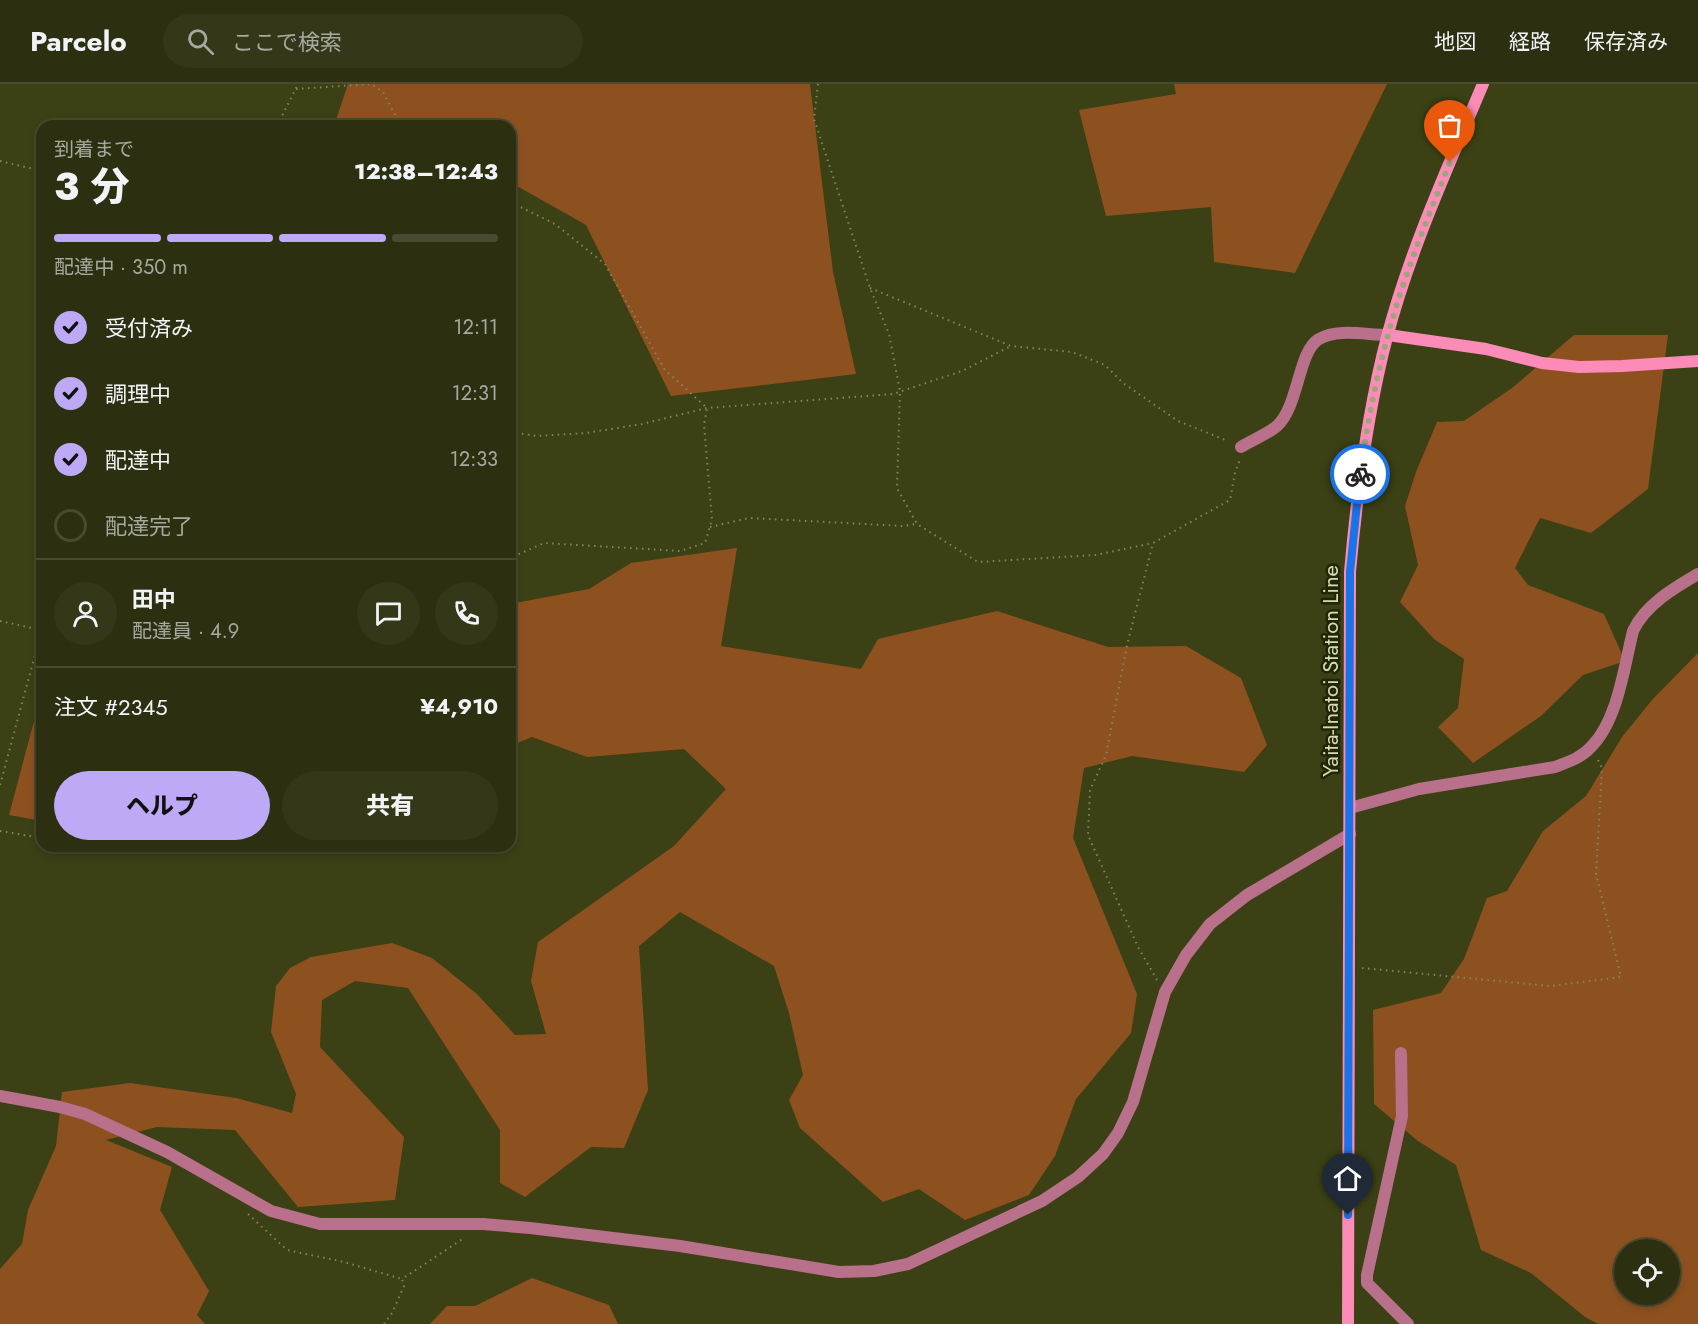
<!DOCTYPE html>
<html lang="ja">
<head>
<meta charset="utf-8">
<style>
  :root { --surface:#2c3010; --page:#343819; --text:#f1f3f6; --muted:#a6a99f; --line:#484b30; --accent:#bda9f5 }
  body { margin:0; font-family:Jost,"Noto Sans JP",sans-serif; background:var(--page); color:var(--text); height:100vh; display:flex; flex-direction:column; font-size:22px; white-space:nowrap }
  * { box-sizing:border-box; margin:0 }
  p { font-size:20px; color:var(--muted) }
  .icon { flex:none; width:33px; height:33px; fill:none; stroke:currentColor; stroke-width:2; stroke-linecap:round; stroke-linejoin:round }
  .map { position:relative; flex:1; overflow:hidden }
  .sheet { position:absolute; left:36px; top:36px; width:480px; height:732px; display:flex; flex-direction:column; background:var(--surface); border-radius:18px; box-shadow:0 3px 9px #0003,0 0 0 2px var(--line) }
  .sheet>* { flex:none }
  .buttons { position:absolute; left:1614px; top:1155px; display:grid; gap:12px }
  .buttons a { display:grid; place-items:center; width:66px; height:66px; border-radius:50%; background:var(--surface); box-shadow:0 3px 9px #0003,0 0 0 2px var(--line); font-size:30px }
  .pin { position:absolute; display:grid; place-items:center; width:51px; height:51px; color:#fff; margin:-62px -26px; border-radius:50% 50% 50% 0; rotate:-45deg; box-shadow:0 0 6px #0007 }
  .pin .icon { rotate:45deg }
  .courier { position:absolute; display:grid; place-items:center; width:60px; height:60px; margin:-30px; border:4px solid #1a73e8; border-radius:50%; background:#fff; color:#222; box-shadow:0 2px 8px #0007 }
  .overview em { font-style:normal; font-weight:800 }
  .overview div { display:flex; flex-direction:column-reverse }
  .overview { display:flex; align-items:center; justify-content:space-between; height:102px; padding:0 18px }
  h1 { font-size:39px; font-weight:800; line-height:45px }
  .bar { display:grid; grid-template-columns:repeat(4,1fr); gap:9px 6px; align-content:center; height:72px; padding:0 18px }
  .bar i { height:8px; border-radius:4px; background:var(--line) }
  .bar .current { background:var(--accent) }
  .bar p { grid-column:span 4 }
  .line { display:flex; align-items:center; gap:15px; padding:0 18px; border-top:2px solid var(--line) }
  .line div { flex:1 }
  .round { display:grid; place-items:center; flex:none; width:63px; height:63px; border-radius:32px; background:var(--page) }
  ol { padding:0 18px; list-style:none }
  li { display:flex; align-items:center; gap:18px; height:66px }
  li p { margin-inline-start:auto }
  li .icon { padding:6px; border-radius:50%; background:var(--accent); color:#111; stroke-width:4 }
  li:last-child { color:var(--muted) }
  li i { width:33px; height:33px; border:3px solid var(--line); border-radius:50% }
  .button { display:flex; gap:12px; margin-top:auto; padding:12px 18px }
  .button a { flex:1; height:69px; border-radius:36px; background:var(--accent); color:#111; font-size:24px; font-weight:800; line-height:69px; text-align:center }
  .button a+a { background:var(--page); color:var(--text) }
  header { display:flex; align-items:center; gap:36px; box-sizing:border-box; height:84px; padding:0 30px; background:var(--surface); border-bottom:2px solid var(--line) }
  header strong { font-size:28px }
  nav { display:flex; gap:33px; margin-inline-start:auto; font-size:21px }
  .search { width:420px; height:54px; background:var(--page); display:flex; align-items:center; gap:15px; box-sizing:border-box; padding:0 21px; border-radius:33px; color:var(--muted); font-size:22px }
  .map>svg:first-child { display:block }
  .green { fill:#8d5120; fill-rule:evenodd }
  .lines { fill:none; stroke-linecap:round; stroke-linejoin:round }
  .path { stroke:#81885e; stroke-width:2; stroke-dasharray:1.5 4.5; stroke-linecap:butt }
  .street { stroke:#b8708b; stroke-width:12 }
  .secondary { stroke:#fc8bb7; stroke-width:12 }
  .done { stroke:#9ea57c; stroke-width:6; stroke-dasharray:0 10.8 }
  .route { stroke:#1a73e8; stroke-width:8 }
  .labels { text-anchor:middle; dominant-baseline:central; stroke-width:5; stroke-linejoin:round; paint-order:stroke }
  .street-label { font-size:22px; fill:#d3dbb3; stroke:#222604 }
</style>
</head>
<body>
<header>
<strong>Parcelo</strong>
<div class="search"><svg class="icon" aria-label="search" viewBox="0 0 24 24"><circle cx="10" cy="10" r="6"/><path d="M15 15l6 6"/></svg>ここで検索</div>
<nav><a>地図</a><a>経路</a><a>保存済み</a></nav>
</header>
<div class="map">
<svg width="1698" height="1240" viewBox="0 0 1698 1240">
  <rect width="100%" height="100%" fill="#3b4015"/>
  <!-- green -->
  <path class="green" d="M348,0H810L833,188L856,290L671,312L586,141L510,98V42H334Z
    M1174,0H1387L1295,189L1214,178L1211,123L1106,132L1079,26L1176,10Z
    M1574,251H1668L1648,405L1591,449L1540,434L1515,484L1528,501L1604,530L1625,577L1583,591L1541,632L1473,679L1438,643L1458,624L1464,575L1434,555L1400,518L1418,481L1405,422L1416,388L1437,338L1464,337L1512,304Z
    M737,464L721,562L861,585L878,555L997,527L1108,563L1186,562L1241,594L1267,661L1244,688L1132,672L1084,684L1073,754L1137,910L1131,949L1076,1015L1055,1072L1029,1111L965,1136L919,1105L883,1118L800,1044L789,1016L803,991L789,929L774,882L680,828L639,862L648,1006L624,1064L591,1063L525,1113L500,1099V1046L408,904L355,897L322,916L320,963L404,1053L395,1116L298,1123L235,1046L157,1043L106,1056L172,1083L160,1126L209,1207L197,1231L205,1240H0V1185L22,1160L28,1126L56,1062L62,1008L130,999L236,1014L292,1029L296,1010L271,948L276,902L290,884L311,873L392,859L432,874L477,910L515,951L546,950L531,897L538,858L674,762L726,705L684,665L587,673L532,653L510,662V520L589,505L631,479Z
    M1698,569V1240H1598L1585,1233L1531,1189L1481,1166L1456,1081L1418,1057L1374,1020L1373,926L1441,909L1464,875L1487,814L1507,807L1543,747L1586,712L1622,653L1652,616ZM1624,1166H1670V1210H1624Z
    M42,628V737L9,731L34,637Z
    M532,1194L609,1221L618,1240H430L447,1222H475Z"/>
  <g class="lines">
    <!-- path -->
    <path class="path" d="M818,0L814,35L870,204L889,250L900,307L897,404L917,440L978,478L1096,471L1153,459
      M296,5L371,0L383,8L401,42
      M277,42L298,0
      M0,77L42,87
      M510,118L555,140L605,180L665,286L707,324L704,341L712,435L705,459L680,467L544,459L510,474
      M870,204L1011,262L1072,268L1105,281L1123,299L1178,337L1228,357
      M510,348L537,352L586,349L642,340L707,324L893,310L962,287L1011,262
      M710,443L749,434L903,442L916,440
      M0,537L41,546
      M0,701L42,545
      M0,747L42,754
      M1362,884L1550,902L1621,893L1596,790L1602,684L1597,674
      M1157,896L1138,863L1088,751L1090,706L1106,671L1127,561L1153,459L1230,416L1235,389L1240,375
      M248,1130L287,1166L344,1178L402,1195
      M384,1240L392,1229L404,1202L402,1195L464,1154"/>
    <!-- street -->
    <path class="street" d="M1241,363C1252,356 1268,350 1277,342C1299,322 1298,267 1319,255C1338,244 1366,251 1388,251
      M1350,724L1419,705L1555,683C1568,678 1581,674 1591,663C1618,636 1624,583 1633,547C1645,521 1674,504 1698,490
      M1401,969L1402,1032L1367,1191V1199L1408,1240
      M0,1012L60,1023L85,1030L167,1068L271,1127L320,1140H483L530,1144L680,1162L839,1188L874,1187L908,1180L1042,1117L1078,1093L1103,1070L1118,1049L1133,1018L1165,908L1186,871L1210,840L1247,811L1350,750"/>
    <!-- secondary -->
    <path class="secondary" d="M1388,251L1486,265L1542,279L1579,283L1622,282L1698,277
      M1348,1240L1350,488C1357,408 1367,330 1387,253C1410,166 1448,83 1483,0"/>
  </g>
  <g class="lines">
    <!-- done -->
    <path class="done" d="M1360,390C1367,344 1375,297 1388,251C1404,192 1427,135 1450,78"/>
    <!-- route -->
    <path class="route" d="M1348,1131L1350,488L1360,390"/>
  </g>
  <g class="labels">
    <!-- street labels -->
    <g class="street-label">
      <text transform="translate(1330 587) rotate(-90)">Yaita-Inatoi Station Line</text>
    </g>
  </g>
</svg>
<div class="buttons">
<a><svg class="icon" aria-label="locate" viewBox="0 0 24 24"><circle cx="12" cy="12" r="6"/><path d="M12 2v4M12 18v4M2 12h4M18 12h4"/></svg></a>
</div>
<div class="pin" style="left:1450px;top:78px;background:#ea580c"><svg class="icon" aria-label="bag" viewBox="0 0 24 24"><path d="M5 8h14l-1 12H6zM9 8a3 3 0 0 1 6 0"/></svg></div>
<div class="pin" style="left:1348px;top:1131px;background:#1f2937"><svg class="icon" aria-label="home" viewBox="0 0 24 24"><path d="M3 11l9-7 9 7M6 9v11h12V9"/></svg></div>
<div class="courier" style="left:1360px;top:390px"><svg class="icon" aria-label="bike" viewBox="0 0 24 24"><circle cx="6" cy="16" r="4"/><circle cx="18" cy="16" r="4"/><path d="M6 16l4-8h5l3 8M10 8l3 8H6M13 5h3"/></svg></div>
<section class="sheet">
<div class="overview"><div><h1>3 分</h1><p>到着まで</p></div><em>12:38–12:43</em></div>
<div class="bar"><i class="current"></i><i class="current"></i><i class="current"></i><i></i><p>配達中 · 350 m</p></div>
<ol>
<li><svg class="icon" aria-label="check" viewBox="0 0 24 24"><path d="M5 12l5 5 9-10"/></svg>受付済み<p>12:11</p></li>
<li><svg class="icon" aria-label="check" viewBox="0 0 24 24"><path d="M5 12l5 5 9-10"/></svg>調理中<p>12:31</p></li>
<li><svg class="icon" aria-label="check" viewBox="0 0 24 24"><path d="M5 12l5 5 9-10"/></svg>配達中<p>12:33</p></li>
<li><i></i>配達完了</li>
</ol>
<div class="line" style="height:108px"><a class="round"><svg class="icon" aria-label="person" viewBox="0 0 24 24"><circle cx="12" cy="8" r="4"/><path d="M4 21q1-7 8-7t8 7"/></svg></a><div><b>田中</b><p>配達員 · 4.9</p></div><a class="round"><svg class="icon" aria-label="chat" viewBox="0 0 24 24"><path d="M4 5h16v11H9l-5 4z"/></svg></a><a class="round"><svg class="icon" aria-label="phone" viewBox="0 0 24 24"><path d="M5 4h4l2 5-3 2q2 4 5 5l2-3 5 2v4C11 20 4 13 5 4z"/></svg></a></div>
<div class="line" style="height:78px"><div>注文 #2345</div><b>¥4,910</b></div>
<div class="button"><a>ヘルプ</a><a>共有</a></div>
</section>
</div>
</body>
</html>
